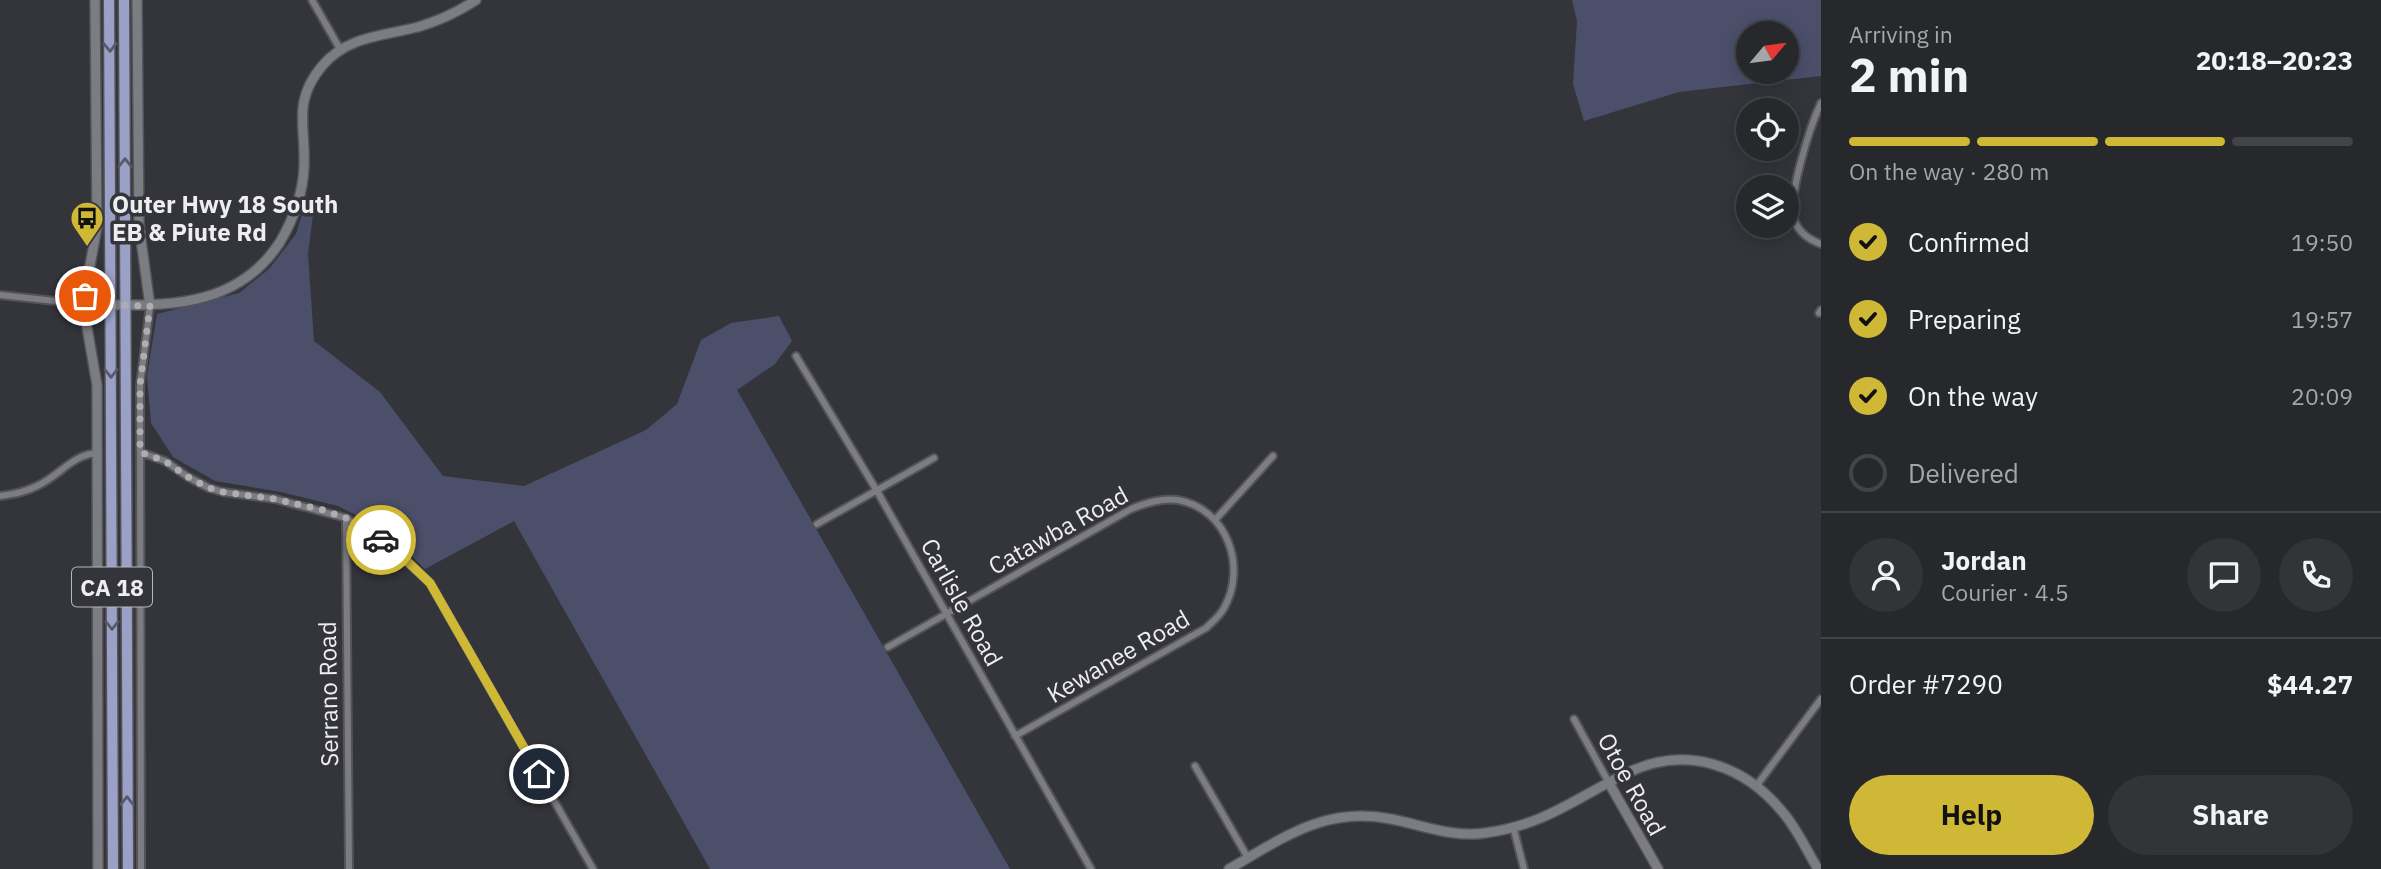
<!DOCTYPE html>
<html lang="en">
<head>
<meta charset="utf-8">
<style>
  :root { --surface:#27282c; --page:#333438; --text:#f1f3f6; --muted:#a4a6a9; --line:#434448; --accent:#d0b837 }
  body { margin:0; font-family:"IBM Plex Sans",sans-serif; background:var(--page); color:var(--text); height:100vh; display:flex; flex-direction:column; font-size:26px; white-space:nowrap }
  * { box-sizing:border-box; margin:0 }
  p { font-size:23px; color:var(--muted) }
  .icon { flex:none; width:38px; height:38px; fill:none; stroke:currentColor; stroke-width:2; stroke-linecap:round; stroke-linejoin:round }
  .map { position:relative; flex:1; overflow:hidden }
  .drawer { display:flex; flex-direction:column; background:var(--surface); width:560px }
  .drawer>* { flex:none }
  .needle { width:46px; rotate:61deg }
  .fabs { position:absolute; left:1736px; top:21px; display:grid; gap:14px }
  .fabs a { display:grid; place-items:center; width:63px; height:63px; border-radius:50%; background:var(--surface); box-shadow:0 4px 18px #0003,0 0 0 2px var(--line); font-size:35px }
  .pin { position:absolute; display:grid; place-items:center; width:60px; height:60px; color:#fff; margin:-30px; border:4px solid #fff; border-radius:50%; box-shadow:0 2px 7px #0007 }
  .courier { position:absolute; display:grid; place-items:center; width:70px; height:70px; margin:-35px; border:5px solid #d0b837; border-radius:50%; background:#fff; color:#222; box-shadow:0 2px 9px #0007 }
  .overview em { font-style:normal; font-weight:800 }
  .overview div { display:flex; flex-direction:column-reverse }
  .overview { display:flex; align-items:center; justify-content:space-between; height:119px; padding:0 28px }
  h1 { font-size:46px; font-weight:800; line-height:52px }
  .bar { display:grid; grid-template-columns:repeat(4,1fr); gap:10px 7px; align-content:center; height:84px; padding:0 28px }
  .bar i { height:9px; border-radius:5px; background:var(--line) }
  .bar .current { background:var(--accent) }
  .bar p { grid-column:span 4 }
  .line { display:flex; align-items:center; gap:18px; padding:0 28px; border-top:2px solid var(--line) }
  .line div { flex:1 }
  .round { display:grid; place-items:center; flex:none; width:74px; height:74px; border-radius:37px; background:var(--page) }
  ol { padding:0 28px; list-style:none }
  li { display:flex; align-items:center; gap:21px; height:77px }
  li p { margin-inline-start:auto }
  li .icon { padding:7px; border-radius:50%; background:var(--accent); color:#111; stroke-width:4 }
  li:last-child { color:var(--muted) }
  li i { width:38px; height:38px; border:4px solid var(--line); border-radius:50% }
  .cta { display:flex; gap:14px; margin-top:auto; padding:14px 28px }
  .cta a { flex:1; height:80px; border-radius:42px; background:var(--accent); color:#111; font-size:28px; font-weight:800; line-height:80px; text-align:center }
  .cta a+a { background:var(--page); color:var(--text) }
  main { display:flex; flex:1; min-height:0 }
  .map>svg:first-child { display:block }
  .green { fill:#4b4f6a; fill-rule:evenodd }
  .lines { fill:none; stroke-linecap:round; stroke-linejoin:round }
  .street-casing { stroke:#535358; stroke-width:10 }
  .secondary-casing { stroke:#535358; stroke-width:12 }
  .primary-casing { stroke:#535358; stroke-width:13 }
  .street { stroke:#7c7d83; stroke-width:6 }
  .secondary { stroke:#7c7d83; stroke-width:9 }
  .primary { stroke:#9ba0c6; stroke-width:10 }
  .oneway { stroke:#585a6c }
  .done { stroke:#adadb2; stroke-width:7; stroke-dasharray:0 12.6 }
  .route { stroke:#d0b837; stroke-width:9 }
  .labels { text-anchor:middle; dominant-baseline:central; stroke-width:7; stroke-linejoin:round; paint-order:stroke }
  .shield { fill:#34353b; stroke:#b6b6bb; stroke-width:2 }
  .shield-label { font-size:23px; font-weight:bold; fill:#eeeef2 }
  .poi-label { font-size:24px; font-weight:bold; fill:#eeeef2; stroke:#34353b; text-anchor:start }
  .street-label { font-size:24px; fill:#eeeef2; stroke:#34353b }
</style>
</head>
<body>
<main>
<div class="map">
<svg width="1821" height="869" viewBox="0 0 1821 869">
  <rect width="100%" height="100%" fill="#34353b"/>
  <!-- green -->
  <path class="green" d="M1572,0H1821V76L1679,92L1584,121L1573,84L1577,21ZM1748,33H1787V72H1748Z
    M307,198L314,207L308,254L314,341L380,392L443,476L524,486L646,430L677,404L701,340L731,323L779,316L792,341L775,364L737,390L1010,869H710L514,521L425,569L385,530L338,506L281,492L215,481L173,457L151,423L147,376L157,314L239,293L269,269L296,234Z"/>
  <g class="lines">
    <defs>
      <path id="street" d="M312,0L340,49
        M1821,103C1810,126 1788,195 1794,219C1798,232 1810,240 1821,244
        M0,295L83,304
        M1819,313L1821,310
        M796,356L877,491L1091,869
        M140,452L165,461L188,477L209,488L223,492L275,499L346,518L391,546L430,583L593,869
        M0,496C14,494 26,492 39,485C60,475 73,454 98,453
        M346,518L349,869
        M1215,520L1273,456
        M817,524L934,458
        M888,647L1131,509C1146,503 1161,498 1178,500C1228,509 1247,568 1224,608C1220,616 1212,622 1206,628L1015,736
        M1574,719L1609,783
        M1195,766L1248,858
        M1757,785L1821,699
        M1514,830L1524,869
        M141,869L140,385L150,306"/>
      <path id="secondary" d="M95,0L97,227L83,304L97,385L98,869
        M137,0L139,225L150,306
        M83,304C157,306 235,312 280,242C294,218 303,195 304,167C306,126 292,102 322,66C347,36 383,36 418,27C438,21 458,12 476,0
        M1609,783L1658,869
        M1229,869C1283,838 1325,806 1391,819C1422,825 1453,838 1485,833C1544,825 1573,800 1625,774C1685,744 1745,764 1785,815C1798,831 1807,851 1818,869"/>
      <path id="primary" d="M109,0L113,869
        M124,0L128,869"/>
    </defs>
    <!-- street casing -->
    <use href="#street" class="street-casing"/>
    <!-- secondary casing -->
    <use href="#secondary" class="secondary-casing"/>
    <!-- primary casing -->
    <use href="#primary" class="primary-casing"/>
    <!-- street -->
    <use href="#street" class="street"/>
    <!-- secondary -->
    <use href="#secondary" class="secondary"/>
    <!-- primary -->
    <use href="#primary" class="primary"/>
  </g>
  <!-- one-way arrows -->
  <defs><path id="oneway-chevron" d="M-2-3.5L2.5 0L-2 3.5" fill="none" stroke-width="1.6" stroke-linecap="round" stroke-linejoin="round" transform="scale(1.75)"/></defs>
  <g class="oneway">
    <use href="#oneway-chevron" transform="translate(110 47) rotate(89)"/>
    <use href="#oneway-chevron" transform="translate(125 163) rotate(-90)"/>
    <use href="#oneway-chevron" transform="translate(111 373) rotate(90)"/>
    <use href="#oneway-chevron" transform="translate(112 625) rotate(90)"/>
    <use href="#oneway-chevron" transform="translate(127 801) rotate(-90)"/>
  </g>
  <g class="lines">
    <!-- done -->
    <path class="done" d="M85,296L83,304L150,306L140,385V452L165,461L188,477L209,488L223,492L275,499L323,510L346,518L381,540"/>
    <!-- route -->
    <path class="route" d="M381,540L391,546L430,583L539,774"/>
  </g>
  <!-- icons -->
  <defs>
    <symbol id="bus-pin" viewBox="-11 -11 22 30"><path d="M0 17L-7.5 6A9.5 9.5 0 1 1 7.5 6Z" fill="#d0b837" stroke="#34353b"/><path d="M-5-6H5V4H4V6H2V4H-2V6H-4V4H-5ZM-3.5-4V0h7V-4ZM-3.5 1.2v1.5H-2V1.2ZM2 1.2v1.5H3.5V1.2Z" fill="#111"/></symbol>
  </defs>
  <g fill-rule="evenodd">
    <use href="#bus-pin" x="68" y="199" width="38" height="52"/>
  </g>
  <g class="labels">
    <!-- shield labels -->
    <rect class="shield" x="72" y="567.5" width="80" height="39" rx="5"/>
    <g class="shield-label">
      <text x="112" y="587">CA 18</text>
    </g>
    <!-- poi labels -->
    <g class="poi-label">
      <text x="112" y="204">Outer Hwy 18 South<tspan x="112" dy="28">EB &amp; Piute Rd</tspan></text>
    </g>
    <!-- street labels -->
    <g class="street-label">
      <text transform="translate(1058 530) rotate(-29)">Catawba Road</text>
      <text transform="translate(962 602) rotate(61)">Carlisle Road</text>
      <text transform="translate(1118 656) rotate(-30)">Kewanee Road</text>
      <text transform="translate(328 694) rotate(-91)">Serrano Road</text>
      <text transform="translate(1632 784) rotate(61)">Otoe Road</text>
    </g>
  </g>
</svg>
<div class="fabs">
<a><svg class="needle" viewBox="-14 -14 28 28"><path d="M0-13l5 13h-10z" fill="#e53935"/><path d="M0 13l5-13h-10z" fill="#a4a6a9"/></svg></a>
<a><svg class="icon" aria-label="locate" viewBox="0 0 24 24"><circle cx="12" cy="12" r="6"/><path d="M12 2v4M12 18v4M2 12h4M18 12h4"/></svg></a>
<a><svg class="icon" aria-label="layers" viewBox="0 0 24 24"><path d="M12 4l9 5-9 5-9-5zM3 14l9 5 9-5"/></svg></a>
</div>
<div class="pin" style="left:85px;top:296px;background:#ea580c"><svg class="icon" aria-label="bag" viewBox="0 0 24 24"><path d="M5 8h14l-1 12H6zM9 8a3 3 0 0 1 6 0"/></svg></div>
<div class="pin" style="left:539px;top:774px;background:#1f2937"><svg class="icon" aria-label="home" viewBox="0 0 24 24"><path d="M3 11l9-7 9 7M6 9v11h12V9"/></svg></div>
<div class="courier" style="left:381px;top:540px"><svg class="icon" aria-label="car" viewBox="0 0 24 24"><path d="M5 17H2v-5l4-1 3-4h7l3 4 3 1v5h-3M9 17h6M6 11h13"/><circle cx="7" cy="17" r="2"/><circle cx="17" cy="17" r="2"/></svg></div>
</div>
<section class="drawer">
<div class="overview"><div><h1>2 min</h1><p>Arriving in</p></div><em>20:18–20:23</em></div>
<div class="bar"><i class="current"></i><i class="current"></i><i class="current"></i><i></i><p>On the way · 280 m</p></div>
<ol>
<li><svg class="icon" aria-label="check" viewBox="0 0 24 24"><path d="M5 12l5 5 9-10"/></svg>Confirmed<p>19:50</p></li>
<li><svg class="icon" aria-label="check" viewBox="0 0 24 24"><path d="M5 12l5 5 9-10"/></svg>Preparing<p>19:57</p></li>
<li><svg class="icon" aria-label="check" viewBox="0 0 24 24"><path d="M5 12l5 5 9-10"/></svg>On the way<p>20:09</p></li>
<li><i></i>Delivered</li>
</ol>
<div class="line" style="height:126px"><a class="round"><svg class="icon" aria-label="person" viewBox="0 0 24 24"><circle cx="12" cy="8" r="4"/><path d="M4 21q1-7 8-7t8 7"/></svg></a><div><b>Jordan</b><p>Courier · 4.5</p></div><a class="round"><svg class="icon" aria-label="chat" viewBox="0 0 24 24"><path d="M4 5h16v11H9l-5 4z"/></svg></a><a class="round"><svg class="icon" aria-label="phone" viewBox="0 0 24 24"><path d="M5 4h4l2 5-3 2q2 4 5 5l2-3 5 2v4C11 20 4 13 5 4z"/></svg></a></div>
<div class="line" style="height:91px"><div>Order #7290</div><b>$44.27</b></div>
<div class="cta"><a>Help</a><a>Share</a></div>
</section>
</main>
</body>
</html>
